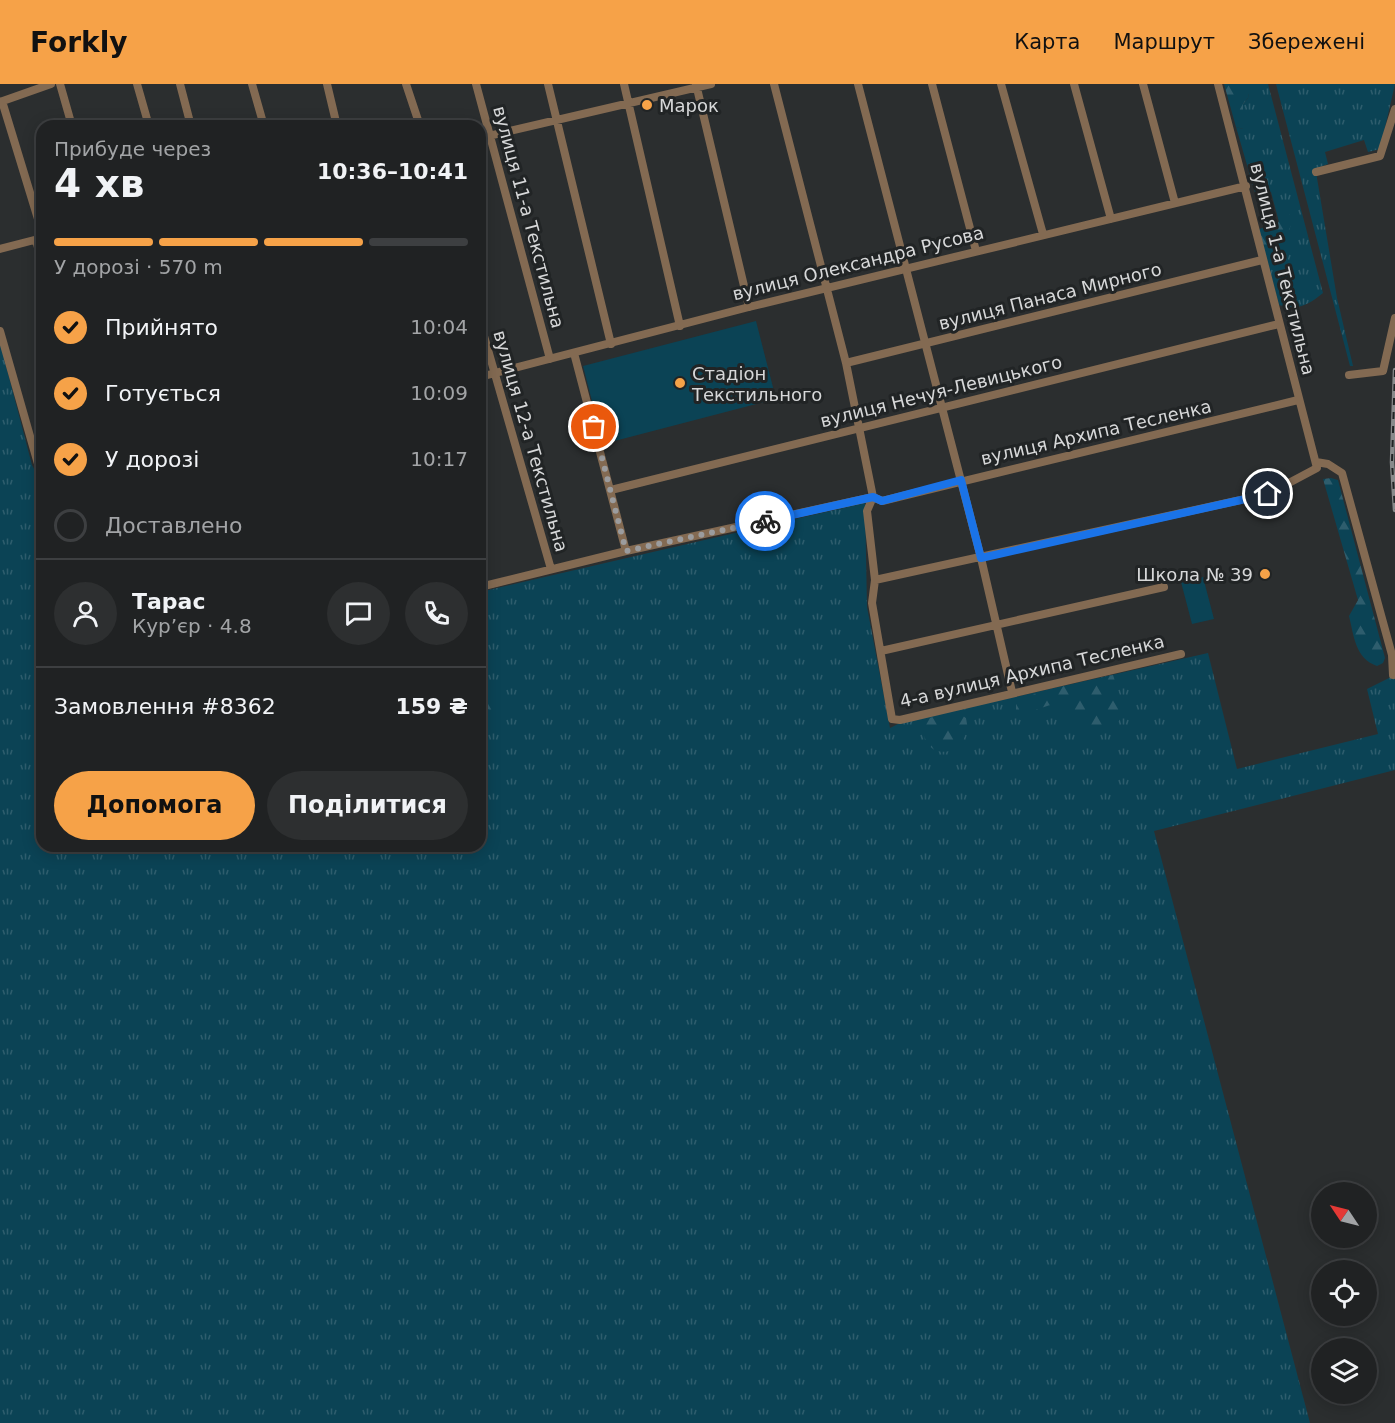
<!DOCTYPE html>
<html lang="uk">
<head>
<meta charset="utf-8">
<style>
  :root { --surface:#202223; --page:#2d2f30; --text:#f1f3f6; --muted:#a2a4a6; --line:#3d3f41; --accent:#f6a248 }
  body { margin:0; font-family:"DejaVu Sans",sans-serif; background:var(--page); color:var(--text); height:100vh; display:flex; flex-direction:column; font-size:22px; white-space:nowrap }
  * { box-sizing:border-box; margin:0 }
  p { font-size:20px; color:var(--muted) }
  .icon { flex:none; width:33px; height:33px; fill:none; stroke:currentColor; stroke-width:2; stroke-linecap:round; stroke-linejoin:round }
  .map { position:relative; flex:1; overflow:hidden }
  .side { position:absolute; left:36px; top:36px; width:450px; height:732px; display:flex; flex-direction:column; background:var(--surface); border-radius:18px; box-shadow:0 3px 15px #0003,0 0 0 2px var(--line) }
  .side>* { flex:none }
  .needle { width:39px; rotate:305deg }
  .fabs { position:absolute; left:1311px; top:1098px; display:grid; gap:12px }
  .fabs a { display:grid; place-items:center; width:66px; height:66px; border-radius:50%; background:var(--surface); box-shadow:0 3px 15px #0003,0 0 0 2px var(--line); font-size:30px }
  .pin { position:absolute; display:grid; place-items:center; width:51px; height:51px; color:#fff; margin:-26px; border:3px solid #fff; border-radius:50%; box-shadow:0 2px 6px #0007 }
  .courier { position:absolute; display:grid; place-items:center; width:60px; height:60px; margin:-30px; border:4px solid #1a73e8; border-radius:50%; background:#fff; color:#222; box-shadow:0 2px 8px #0007 }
  .head em { font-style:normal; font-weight:800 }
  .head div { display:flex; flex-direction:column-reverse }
  .head { display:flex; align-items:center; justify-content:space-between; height:102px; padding:0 18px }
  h1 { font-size:39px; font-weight:800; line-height:45px }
  .bar { display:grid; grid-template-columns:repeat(4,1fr); gap:9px 6px; align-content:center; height:72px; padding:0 18px }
  .bar i { height:8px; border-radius:4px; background:var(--line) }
  .bar .current { background:var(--accent) }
  .bar p { grid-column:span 4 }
  .line { display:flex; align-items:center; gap:15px; padding:0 18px; border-top:2px solid var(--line) }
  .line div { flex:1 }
  .round { display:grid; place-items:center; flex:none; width:63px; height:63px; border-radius:32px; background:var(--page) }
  ol { padding:0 18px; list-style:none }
  li { display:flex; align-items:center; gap:18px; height:66px }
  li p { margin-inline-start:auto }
  li .icon { padding:6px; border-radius:50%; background:var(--accent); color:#111; stroke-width:4 }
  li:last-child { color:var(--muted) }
  li i { width:33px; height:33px; border:3px solid var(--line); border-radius:50% }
  .button { display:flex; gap:12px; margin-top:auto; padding:12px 18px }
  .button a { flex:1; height:69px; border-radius:36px; background:var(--accent); color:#111; font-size:24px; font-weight:800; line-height:69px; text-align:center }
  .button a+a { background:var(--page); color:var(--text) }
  header { display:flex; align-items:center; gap:36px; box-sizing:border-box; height:84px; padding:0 30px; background:var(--accent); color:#111 }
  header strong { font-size:28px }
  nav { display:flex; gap:33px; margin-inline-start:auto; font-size:21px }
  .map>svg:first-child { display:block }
  .grass { fill:url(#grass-tufts) }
  .forest { fill:url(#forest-firs) }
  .pitch { fill:#0b4355 }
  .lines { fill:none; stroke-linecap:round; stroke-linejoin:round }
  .minor { stroke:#836a52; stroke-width:8 }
  .rail-casing { stroke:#888a8b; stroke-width:4.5 }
  .rail { stroke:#212425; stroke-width:2; stroke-dasharray:7; stroke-linecap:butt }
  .done { stroke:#9b9c9e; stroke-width:6; stroke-dasharray:0 10.8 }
  .route { stroke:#1a73e8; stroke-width:8 }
  .poi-dot { fill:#f6a248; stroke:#212425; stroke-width:2 }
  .labels { text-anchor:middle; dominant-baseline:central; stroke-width:6; stroke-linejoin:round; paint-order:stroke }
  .poi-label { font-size:18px; fill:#d7d8d9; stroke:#212425; text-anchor:start }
  .street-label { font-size:18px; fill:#d7d8d9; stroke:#212425 }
</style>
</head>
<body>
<header>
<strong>Forkly</strong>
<nav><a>Карта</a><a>Маршрут</a><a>Збережені</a></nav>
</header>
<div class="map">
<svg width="1395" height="1339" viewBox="0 0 1395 1339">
  <defs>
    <pattern id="grass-tufts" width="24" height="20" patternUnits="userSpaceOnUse" patternTransform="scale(1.5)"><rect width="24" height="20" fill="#0b4355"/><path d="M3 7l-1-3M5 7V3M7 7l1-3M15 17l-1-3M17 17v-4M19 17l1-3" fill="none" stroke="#2e5d6d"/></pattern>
    <pattern id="forest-firs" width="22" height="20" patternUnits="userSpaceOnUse" patternTransform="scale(1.5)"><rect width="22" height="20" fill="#0b4355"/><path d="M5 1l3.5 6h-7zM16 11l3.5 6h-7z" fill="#2e5d6d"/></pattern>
  </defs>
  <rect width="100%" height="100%" fill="#2b2e2f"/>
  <!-- grass -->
  <path class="grass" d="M1250,0H1268L1323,209C1307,222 1299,226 1279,221L1264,164L1282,133L1279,138L1271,108L1256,112L1236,43L1243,45V20L1248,14Z
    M1276,0H1395L1380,65L1368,68L1364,56L1325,68L1328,80L1317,84L1316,88L1337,214L1353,282H1350Z
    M0,259L32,381L42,401V762H480V508L865,419L867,523L890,644L900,639L1208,569L1237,685L1378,650L1367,605L1395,591V686L1154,747L1310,1339H0Z"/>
  <!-- forest -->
  <path class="forest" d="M1224,0H1251L1248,14L1243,20V45L1236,43Z
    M1289,130L1293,136C1289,149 1280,160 1269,166L1264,164L1259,145L1277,140L1282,133Z
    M1331,394L1338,396L1385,574L1383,579L1377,582C1355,574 1354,552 1349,532L1358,516L1323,395Z
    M1113,591L1123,621L1119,637L1109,644L1075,640L1058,620C1042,621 1031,631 1016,627V620L1038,608Z
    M487,605L499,612L503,628L494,629L480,620V609Z
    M957,628L966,634L968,646L958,665C930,674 926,660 919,636Z"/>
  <!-- pitch -->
  <path class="pitch" d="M756,237L776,315L603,360L583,282Z
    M1203,493L1214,535L1192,540L1181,498Z"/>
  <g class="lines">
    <!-- minor -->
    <path class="minor" d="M60,0L72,42
      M137,0L149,42
      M180,0L191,42
      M252,0L264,42
      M327,0L337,42
      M406,0L420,42
      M476,0L550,275
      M548,0L611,260
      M624,0L680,242
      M696,0L749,223
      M774,0L846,279L873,413L867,427L875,496L872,519L892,635L900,636L1181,570
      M858,0L981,474L1012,608
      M932,0L976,167
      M1001,0L1043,150
      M1074,0L1111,135
      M1143,0L1175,119
      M2,17L42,148
      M0,18L51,0
      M480,54L711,0
      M1316,88L1380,72L1395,25
      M36,156L42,179
      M0,165L42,154
      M480,238L551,485
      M0,247L42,394
      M574,269L626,467
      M846,279L1262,176
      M1349,291L1383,287L1395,234
      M480,293L749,223L1246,102
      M1316,378L1328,380L1342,389L1392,571L1393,591
      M611,406L1279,240
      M875,496L1268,410L1317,384L1218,0
      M480,503L626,467L873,413L882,417L1298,316
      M881,567L1164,503"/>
    <defs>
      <path id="rail" d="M1395,286L1392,378L1395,426"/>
    </defs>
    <!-- rail casing -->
    <use href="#rail" class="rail-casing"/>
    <!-- rail -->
    <use href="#rail" class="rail"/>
  </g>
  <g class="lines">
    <!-- done -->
    <path class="done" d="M594,343L626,467L765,437"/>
    <!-- route -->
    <path class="route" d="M765,437L873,413L882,417L961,396L981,474L1268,410"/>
  </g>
  <!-- markers -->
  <g class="poi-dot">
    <circle cx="647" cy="21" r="6"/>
    <circle cx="680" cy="299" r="6"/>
    <circle cx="1265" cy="490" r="6"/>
  </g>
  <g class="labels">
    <!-- poi labels -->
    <g class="poi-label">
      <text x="659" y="21">Марок</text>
      <text x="692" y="289">Стадіон<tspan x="692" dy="21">Текстильного</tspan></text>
      <text x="1253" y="490" text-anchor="end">Школа № 39</text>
    </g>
    <!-- street labels -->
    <g class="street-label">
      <text transform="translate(529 133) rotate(75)">вулиця 11-а Текстильна</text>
      <text transform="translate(858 179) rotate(-14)">вулиця Олександра Русова</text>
      <text transform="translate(1283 185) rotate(76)">вулиця 1-а Текстильна</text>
      <text transform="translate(1050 212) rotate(-14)">вулиця Панаса Мирного</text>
      <text transform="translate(941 307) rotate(-14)">вулиця Нечуя-Левицького</text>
      <text transform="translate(1096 348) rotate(-13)">вулиця Архипа Тесленка</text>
      <text transform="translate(531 357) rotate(74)">вулиця 12-а Текстильна</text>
      <text transform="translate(1032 587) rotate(-13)">4-а вулиця Архипа Тесленка</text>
    </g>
  </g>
</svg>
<div class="fabs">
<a><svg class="needle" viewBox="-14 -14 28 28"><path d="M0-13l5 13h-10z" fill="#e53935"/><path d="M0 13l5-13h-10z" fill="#a2a4a6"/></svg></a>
<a><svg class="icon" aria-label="locate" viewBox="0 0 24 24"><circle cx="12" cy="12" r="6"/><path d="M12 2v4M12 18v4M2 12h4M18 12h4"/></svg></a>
<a><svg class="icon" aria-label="layers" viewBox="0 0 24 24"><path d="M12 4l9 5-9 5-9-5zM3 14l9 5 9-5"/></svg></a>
</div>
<div class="pin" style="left:594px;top:343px;background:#ea580c"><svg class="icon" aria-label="bag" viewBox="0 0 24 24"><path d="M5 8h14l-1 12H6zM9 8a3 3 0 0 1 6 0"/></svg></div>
<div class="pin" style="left:1268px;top:410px;background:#1f2937"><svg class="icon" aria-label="home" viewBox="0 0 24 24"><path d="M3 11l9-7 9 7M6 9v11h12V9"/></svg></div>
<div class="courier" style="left:765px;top:437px"><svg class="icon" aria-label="bike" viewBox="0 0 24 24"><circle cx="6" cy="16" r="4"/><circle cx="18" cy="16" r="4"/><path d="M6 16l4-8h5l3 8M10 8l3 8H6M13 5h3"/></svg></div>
<section class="side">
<div class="head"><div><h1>4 хв</h1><p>Прибуде через</p></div><em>10:36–10:41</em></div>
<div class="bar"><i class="current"></i><i class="current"></i><i class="current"></i><i></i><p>У дорозі · 570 m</p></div>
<ol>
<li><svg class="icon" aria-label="check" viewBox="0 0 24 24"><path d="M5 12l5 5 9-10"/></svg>Прийнято<p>10:04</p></li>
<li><svg class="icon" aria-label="check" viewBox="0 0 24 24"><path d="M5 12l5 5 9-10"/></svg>Готується<p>10:09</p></li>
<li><svg class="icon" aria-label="check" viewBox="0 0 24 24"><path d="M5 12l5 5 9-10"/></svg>У дорозі<p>10:17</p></li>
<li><i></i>Доставлено</li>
</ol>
<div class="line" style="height:108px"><a class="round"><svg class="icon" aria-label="person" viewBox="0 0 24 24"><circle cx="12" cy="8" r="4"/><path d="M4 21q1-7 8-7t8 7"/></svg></a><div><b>Тарас</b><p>Кур’єр · 4.8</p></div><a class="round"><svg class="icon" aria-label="chat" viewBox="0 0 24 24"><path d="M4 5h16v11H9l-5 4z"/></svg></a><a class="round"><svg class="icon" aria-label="phone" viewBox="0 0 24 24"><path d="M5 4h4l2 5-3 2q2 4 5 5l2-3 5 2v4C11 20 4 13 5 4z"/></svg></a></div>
<div class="line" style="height:78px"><div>Замовлення #8362</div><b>159 ₴</b></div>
<div class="button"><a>Допомога</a><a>Поділитися</a></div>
</section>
</div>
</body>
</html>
